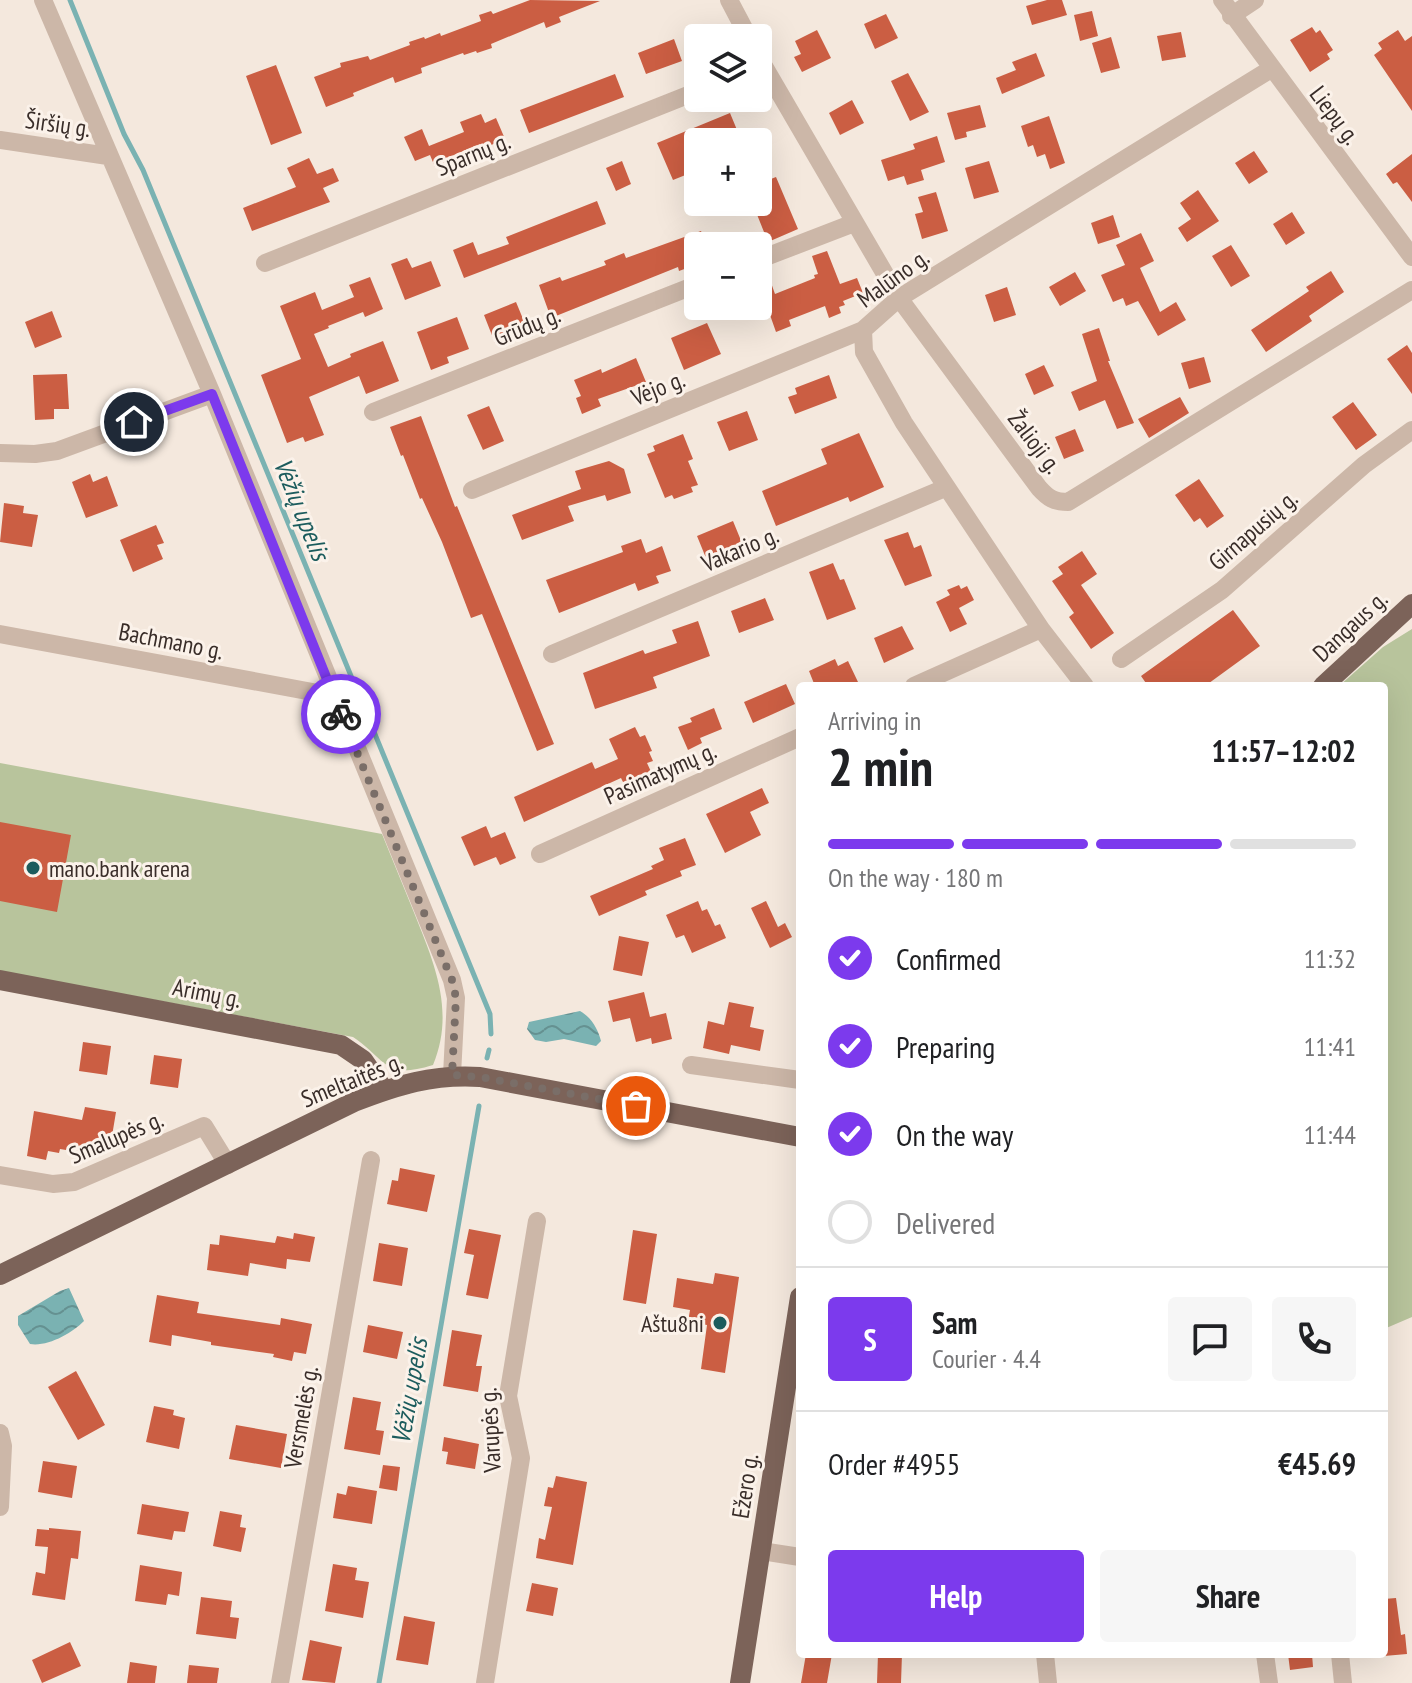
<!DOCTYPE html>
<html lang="en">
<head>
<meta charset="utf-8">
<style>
  :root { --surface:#fff; --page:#f6f6f6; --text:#202124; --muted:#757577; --line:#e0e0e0; --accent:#7c3aed }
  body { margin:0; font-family:"PT Sans Narrow",sans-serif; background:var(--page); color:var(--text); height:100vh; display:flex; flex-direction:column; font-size:30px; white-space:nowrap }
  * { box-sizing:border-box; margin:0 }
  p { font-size:26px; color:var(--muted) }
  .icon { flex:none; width:44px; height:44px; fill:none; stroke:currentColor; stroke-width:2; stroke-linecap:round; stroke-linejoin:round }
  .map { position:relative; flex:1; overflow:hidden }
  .drawer { position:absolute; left:796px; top:682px; width:592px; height:976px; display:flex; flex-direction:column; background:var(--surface); border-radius:8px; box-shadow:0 8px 32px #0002 }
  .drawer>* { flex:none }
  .fabs { position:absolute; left:684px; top:24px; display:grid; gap:16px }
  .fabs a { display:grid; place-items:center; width:88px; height:88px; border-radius:8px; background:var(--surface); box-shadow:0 8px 32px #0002; font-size:40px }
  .pin { position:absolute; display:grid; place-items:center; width:68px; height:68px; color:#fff; margin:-34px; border:4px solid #fff; border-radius:50%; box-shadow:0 2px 8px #0007 }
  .courier { position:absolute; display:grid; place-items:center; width:80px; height:80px; margin:-40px; border:6px solid #7c3aed; border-radius:50%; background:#fff; color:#222; box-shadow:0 2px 10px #0007 }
  .summary em { font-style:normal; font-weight:800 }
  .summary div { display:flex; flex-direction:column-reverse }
  .summary { display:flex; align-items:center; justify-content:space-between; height:136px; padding:0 32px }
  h1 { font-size:52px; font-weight:800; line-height:60px }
  .bar { display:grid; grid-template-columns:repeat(4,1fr); gap:12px 8px; align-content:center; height:96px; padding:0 32px }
  .bar i { height:10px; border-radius:6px; background:var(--line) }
  .bar .active { background:var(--accent) }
  .bar p { grid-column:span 4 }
  .line { display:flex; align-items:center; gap:20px; padding:0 32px; border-top:2px solid var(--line) }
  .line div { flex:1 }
  .round { display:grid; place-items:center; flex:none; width:84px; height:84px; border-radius:8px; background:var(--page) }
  ol { padding:0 32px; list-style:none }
  li { display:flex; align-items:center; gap:24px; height:88px }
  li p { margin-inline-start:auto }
  li .icon { padding:8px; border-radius:50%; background:var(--accent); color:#fff; stroke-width:4 }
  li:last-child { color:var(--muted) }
  li i { width:44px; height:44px; border:4px solid var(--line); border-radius:50% }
  .primary-button { display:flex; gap:16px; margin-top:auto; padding:16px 32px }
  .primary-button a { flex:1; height:92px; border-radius:8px; background:var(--accent); color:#fff; font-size:32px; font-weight:800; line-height:92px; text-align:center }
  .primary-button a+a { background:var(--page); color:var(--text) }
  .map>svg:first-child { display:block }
  .green { fill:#b8c49c }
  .water { fill:url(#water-waves) }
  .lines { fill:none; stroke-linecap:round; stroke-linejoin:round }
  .stream { stroke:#7ab2b2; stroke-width:5 }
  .building { fill:#cb5e43 }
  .minor { stroke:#ccb7a8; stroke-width:18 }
  .major { stroke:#7c6359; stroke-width:20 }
  .done { stroke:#7a6e68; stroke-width:8; stroke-dasharray:0 14.4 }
  .route { stroke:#7c3aed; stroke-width:10 }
  .poi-dot { fill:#1c5c5d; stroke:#fbf2ea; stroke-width:3 }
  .labels { text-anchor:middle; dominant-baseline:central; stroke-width:6; stroke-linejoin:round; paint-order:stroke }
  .street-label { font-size:24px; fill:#392d29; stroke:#fbf2ea }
  .poi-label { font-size:24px; fill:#392d29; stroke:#fbf2ea; text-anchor:start }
  .water-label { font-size:26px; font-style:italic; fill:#1c5c5d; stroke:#fbf2ea }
</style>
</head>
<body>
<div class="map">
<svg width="1412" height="1683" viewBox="0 0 1412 1683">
  <defs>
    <pattern id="water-waves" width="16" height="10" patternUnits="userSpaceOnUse" patternTransform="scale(2)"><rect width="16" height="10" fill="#7ab2b2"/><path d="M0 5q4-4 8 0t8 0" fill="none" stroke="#659191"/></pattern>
  </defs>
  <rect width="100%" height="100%" fill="#f4e8dd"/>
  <!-- green -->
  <path class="green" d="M1412,629V1317L1384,1329V686H1339L1383,647Z
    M0,763L382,834C393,861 404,888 415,915C435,965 455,1012 433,1065C384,1080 388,1061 353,1037L0,971Z"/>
  <!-- water -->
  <path class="water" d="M580,1011C591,1017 598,1029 601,1041L596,1046L564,1039L546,1042L535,1040L527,1029L529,1022Z
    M69,1288L84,1321C72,1333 48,1347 30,1344L18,1325V1316L60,1291Z"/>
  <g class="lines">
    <!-- stream -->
    <path class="stream" d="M70,0L124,134L143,170L490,1014L491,1034
      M487,1058L489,1050
      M379,1683L479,1106"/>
  </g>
  <!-- building -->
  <path class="building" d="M530,0L600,1L559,17L561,22L546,28L544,22L491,44L492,48L477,53L476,51L464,55L463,53L421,68L422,73L395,83L393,77L353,93L354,96L326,107L314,77L341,67L340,63L368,56L370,60L410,45L409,42L424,37L425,39L440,33L441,36L481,21L479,15L491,11L493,14Z
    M1047,0H1062L1067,15L1032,25L1026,6Z
    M1092,11L1098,36L1080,41L1074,15Z
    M886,14L898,38L875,49L864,24Z
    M1312,27L1316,33L1320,30L1333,50L1327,54L1330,59L1310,72L1290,40Z
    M817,30L831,58L802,72L794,57L801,54L795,41Z
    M1398,30L1405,41L1412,36V111L1374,55L1382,49L1378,43Z
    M1181,32L1186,57L1162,61L1157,36Z
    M1111,37L1120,68L1101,73L1092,43Z
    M674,39L682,61L646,74L638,53Z
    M1036,53L1045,76L1002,94L996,78L1016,70L1012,62Z
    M276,65L302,133L271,145L246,76Z
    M908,73L929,112L910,121L891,81Z
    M615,74L624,97L529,133L520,110Z
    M852,100L864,123L840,135L829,113Z
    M980,105L986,127L966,132L967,137L955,140L947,113Z
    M730,113L742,142H698V170L673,180L657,143Z
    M481,114L485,123L496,118L505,139L482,149L480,144L449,157L450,160L435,167L430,155L415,161L404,137L422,129L429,146L464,132L460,122Z
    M1049,116L1065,163L1050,169L1045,154L1037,157L1033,145L1028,147L1021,126Z
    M937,136L945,162L921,170L924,180L907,185L904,176L888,181L881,160L915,149L913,144Z
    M1254,151L1268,172L1249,184L1235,163Z
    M1412,154V202L1397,182L1393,184L1386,174Z
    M309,158L317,174L333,168L339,181L323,188L330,202L252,231L243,208L296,187L287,168Z
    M622,161L631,184L616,191L606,168Z
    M989,161L999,192L974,199L965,168Z
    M776,177L798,229L768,242L752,202H758V184Z
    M1198,190L1219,221L1187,242L1178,228L1191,219L1180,203Z
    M936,192L948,231L922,239L915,214L923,212L918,197Z
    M597,201L606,224L464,278L453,250L473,242L478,255L509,244L506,237Z
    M1292,212L1305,233L1286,245L1273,224Z
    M1113,215L1120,237L1098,244L1091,223Z
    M701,231L707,246H698V264L679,271L678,267L551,318L539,285L560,277L562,281L606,265L604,261L624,253L626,258Z
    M1141,233L1154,261L1140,268L1160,312L1176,302L1186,320L1158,336L1138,301L1126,306L1123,298L1113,302L1101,275L1125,265L1116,245Z
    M1231,245L1250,276L1231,287L1212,256Z
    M827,251L840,284L857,278L863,293L843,301L845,305L839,307L841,313L829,318L825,306L789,320L791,326L776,332L758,281L769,277L775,294L815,278L814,275L818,274L812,256Z
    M407,258L412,268L431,261L441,286L405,300L391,264Z
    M1331,271L1344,292L1309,316L1312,321L1266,352L1251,330L1309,291L1306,287Z
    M1075,272L1086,291L1060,306L1049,287Z
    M370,277L383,309L365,317L363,312L328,326L329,328L314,334L328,367L351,357L350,354L383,341L399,381L366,394L359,376L309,397L324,435L305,442L303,437L287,443L261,375L301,359L280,306L315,292L322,310L354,297L349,285Z
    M1007,287L1016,315L994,322L985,295Z
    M516,302L528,331L495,343L484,315Z
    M52,311L62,337L35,348L25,322Z
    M457,317L469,349L447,357L449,363L431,370L417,332Z
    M707,323L721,354L684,370L671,338Z
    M1099,328L1110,361H1108L1134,423L1117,429L1105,400L1079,411L1071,392L1097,381L1082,334Z
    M1407,345L1412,353V394L1387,359Z
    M1204,357L1211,382L1189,389L1181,363Z
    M636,358L646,382L598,399L601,406L582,414L576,398L581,396L574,380L601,369L602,373Z
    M1044,365L1054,386L1034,395L1025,374Z
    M67,374L69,409H54V419L35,420L33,375Z
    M829,375L837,398L795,414L788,397L797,394L795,388Z
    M1180,397L1189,413L1149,438L1138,419Z
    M1353,402L1377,435L1356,450L1332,417Z
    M489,406L504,441L483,450L467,415Z
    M747,411L758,440L729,451L717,422Z
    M421,416L455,507L457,506L554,744L537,751L482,614L471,618L442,542L422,498L420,499L403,455L401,456L390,427Z
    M1075,429L1084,451L1064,459L1055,437Z
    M859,433L884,487L850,502L848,497L776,526L762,491L827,464L821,449Z
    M683,434L693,459L688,461L698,485L691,487L693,492L674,499L672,495L665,498L647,454L655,451L653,446Z
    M609,461L624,469L631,493L607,501L605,495L568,506L574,521L522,540L512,515L581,489L575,471Z
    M90,474L93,482L107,476L118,506L86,518L72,482Z
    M1199,479L1224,516L1207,528L1200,518L1194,522L1175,495Z
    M4,503L24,506L23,513L38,515L32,547L0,542Z
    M733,521L742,543L706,558L697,536Z
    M156,525L164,543L157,545L163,559L133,572L120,540Z
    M908,532L914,548L921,545L932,576L905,586L884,540Z
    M641,539L646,553L662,546L671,571L656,576L659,583L638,591L635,583L559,613L546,580L623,552L621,546Z
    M1082,551L1097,574L1081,585L1114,633L1091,649L1069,617L1074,613L1052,581L1063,574L1058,567Z
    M833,563L840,580L844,579L856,609L827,620L809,572Z
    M959,585L961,589L967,586L974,600L959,608L967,624L950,632L936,602L950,595L947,590Z
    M765,598L774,620L739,633L731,611Z
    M1233,610L1260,646L1205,686H1148L1141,676Z
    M698,621L710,656L653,677L657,688L595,709L583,673L643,650L645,654L677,643L672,630Z
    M902,626L914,649L884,663L874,638Z
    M835,659L838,666L848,661L858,682L849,686H815L809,671Z
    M786,684L795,704L753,723L744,702Z
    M714,708L722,729L700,738L702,743L688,750L678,727L692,722L690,718Z
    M635,727L640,737L645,735L652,751L649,752L653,761L647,763L653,776L626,788L621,778L524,822L514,797L592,762L595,769L618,759L609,739Z
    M762,788L769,803L750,812L761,835L725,853L706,814Z
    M0,822L71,835L57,912L0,901Z
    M486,826L491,838L505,832L516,858L500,865L496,857L474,866L461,837Z
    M685,838L696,865L680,871L682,876L645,891L647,895L599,916L590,896L653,869L651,866L664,860L659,848Z
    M698,901L702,911L707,909L715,926L720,924L726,938L692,953L684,935L676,938L666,915Z
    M766,901L778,927L785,923L792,937L770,948L751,908Z
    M619,936L649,942L642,976L613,970Z
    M644,992L650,1017L666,1013L672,1039L652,1044L651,1038L636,1042L630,1018L613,1022L608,1001Z
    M729,1002L754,1007L750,1027L764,1030L760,1051L731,1045L729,1054L703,1048L708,1021L724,1025Z
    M83,1042L111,1046L107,1075L79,1071Z
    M154,1055L182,1059L178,1088L150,1084Z
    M85,1107L116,1112L110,1148L98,1146L96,1155L60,1149L59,1153L48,1151L46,1160L27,1156L34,1111L82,1120Z
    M400,1168L435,1175L427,1212L387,1204L392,1180L398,1181Z
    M469,1229L501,1235L488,1299L466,1295L474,1255L464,1253Z
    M633,1230L657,1234L646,1304L623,1300Z
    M294,1233L315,1237L310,1262L287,1259L286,1269L250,1263L248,1276L207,1270L210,1244L219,1245L220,1235L275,1243L277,1236L293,1239Z
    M379,1243L408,1248L402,1286L373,1281Z
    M715,1273L739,1277L725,1373L701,1369L707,1325L688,1322L690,1310L673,1307L677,1278L713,1284Z
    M157,1295L199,1302L197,1313L280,1325L281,1318L312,1324L306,1354L294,1352L292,1361L273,1357L274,1354L211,1345V1342L172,1335L171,1346L149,1342Z
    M368,1325L403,1332L397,1359L363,1352Z
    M452,1330L482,1335L476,1366H482L478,1392L443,1386Z
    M76,1371L105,1425L78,1440L48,1387Z
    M353,1397L381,1402L376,1430L384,1431L380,1455L344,1449Z
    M154,1406L174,1410L173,1415L185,1418L179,1449L146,1442Z
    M236,1425L287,1434L281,1468L229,1459Z
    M444,1437L479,1444L475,1469L446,1464L448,1452L442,1451Z
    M43,1461L77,1466L72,1498L38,1492Z
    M383,1465L400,1467L397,1491L379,1488Z
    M556,1476L587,1482L573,1565L536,1558L539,1538L545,1540L552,1507L544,1506L548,1487L553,1488Z
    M348,1486L377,1491L372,1524L333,1518L337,1493L346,1495Z
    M142,1504L189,1512L185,1532L174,1531L172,1540L137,1534Z
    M220,1511L242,1515L240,1527L246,1528L241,1552L213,1546Z
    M49,1528L81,1531L78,1559L71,1558L65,1600L32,1595L36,1572L45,1574L48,1547L35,1546L37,1529L49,1530Z
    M333,1564L357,1568L355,1580L369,1582L363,1618L325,1611Z
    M140,1565L182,1572L179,1596L168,1594L166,1605L135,1601Z
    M532,1583L558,1588L553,1616L526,1611Z
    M201,1597L232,1601L230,1617L239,1618L236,1639L196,1634Z
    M1396,1598L1401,1635L1405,1634L1407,1654L1384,1656V1599Z
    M404,1616L435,1622L428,1665L396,1660Z
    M310,1640L342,1647L335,1683L302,1680Z
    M70,1642L81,1666L42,1683L32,1660Z
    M806,1654H832L827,1683H801Z
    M878,1654H902L901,1683H877Z
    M1288,1654H1312L1313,1667L1290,1670Z
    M130,1662L157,1666L155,1683H127Z
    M189,1665L219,1668L217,1683H187Z"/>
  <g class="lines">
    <!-- minor -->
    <path class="minor" d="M43,0L212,394L452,980L456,998L452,1075
      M729,0L749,38
      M1222,0L1412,257
      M1231,16L1255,0
      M758,56L899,298L1039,488C1048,498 1054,502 1068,502L1412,290
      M0,140L108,156
      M758,260L854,223
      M265,263L698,91
      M373,412L698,284
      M0,453L35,454L57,451L212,394
      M472,490L863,330
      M0,634L334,696
      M552,654L945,488
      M1121,659L1222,590L1364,465L1412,430
      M914,686L1041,629
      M1085,686L1041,629L904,423L864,352L863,330L899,298L1271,69
      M540,854L800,737
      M691,1065L800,1080
      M0,1175L53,1184L74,1182L204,1126L228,1165
      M0,1433L3,1446L0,1507
      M761,1551L800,1557
      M1045,1654L1048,1683
      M1265,1654L1269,1683
      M1340,1654L1343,1683
      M280,1683L371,1160
      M485,1683L521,1458L508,1396L537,1221"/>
    <!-- major -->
    <path class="major" d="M1323,686L1412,604
      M0,980L341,1045L363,1060L384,1090
      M0,1275L354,1102C398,1085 432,1074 480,1077L800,1137
      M740,1683L800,1297"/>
  </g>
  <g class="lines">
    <!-- done -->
    <path class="done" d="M341,714L452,980L456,998L452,1075L480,1077L636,1106"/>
    <!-- route -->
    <path class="route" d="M134,422L212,394L341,714"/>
  </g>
  <!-- markers -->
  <g class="poi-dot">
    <circle cx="33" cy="868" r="8"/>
    <circle cx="720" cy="1323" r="8"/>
  </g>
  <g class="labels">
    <!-- street labels -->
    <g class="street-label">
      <text transform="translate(1335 115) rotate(53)">Liepų g.</text>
      <text transform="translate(58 124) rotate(8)">Širšių g.</text>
      <text transform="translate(473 154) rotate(-22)">Sparnų g.</text>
      <text transform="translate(893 278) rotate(-36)">Malūno g.</text>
      <text transform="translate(527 326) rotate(-22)">Grūdų g.</text>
      <text transform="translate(658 388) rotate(-22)">Vėjo g.</text>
      <text transform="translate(1035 442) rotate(53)">Žalioji g.</text>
      <text transform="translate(1253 530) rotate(-41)">Girnapusių g.</text>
      <text transform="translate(740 549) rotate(-23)">Vakario g.</text>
      <text transform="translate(1350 626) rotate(-43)">Dangaus g.</text>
      <text transform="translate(171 641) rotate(11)">Bachmano g.</text>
      <text transform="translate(660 773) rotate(-24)">Pasimatymų g.</text>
      <text transform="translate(207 993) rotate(11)">Arimų g.</text>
      <text transform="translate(352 1080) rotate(-22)">Smeltaitės g.</text>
      <text transform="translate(116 1137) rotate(-23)">Smalupės g.</text>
      <text transform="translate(301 1417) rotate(-80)">Versmelės g.</text>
      <text transform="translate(490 1430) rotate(-93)">Varupės g.</text>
      <text transform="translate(745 1486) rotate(-81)">Ežero g.</text>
    </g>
    <!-- poi labels -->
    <g class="poi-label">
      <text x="49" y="868">mano.bank arena</text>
      <text x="704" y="1323" text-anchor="end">Aštu8ni</text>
    </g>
    <!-- water labels -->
    <g class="water-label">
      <text transform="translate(302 509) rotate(68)">Vėžių upelis</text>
      <text transform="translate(409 1391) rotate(-80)">Vėžių upelis</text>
    </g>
  </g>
</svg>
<div class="fabs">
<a><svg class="icon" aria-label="layers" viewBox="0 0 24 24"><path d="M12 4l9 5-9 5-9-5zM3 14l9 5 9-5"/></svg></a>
<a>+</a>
<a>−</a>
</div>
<div class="pin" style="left:636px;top:1106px;background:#ea580c"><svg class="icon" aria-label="bag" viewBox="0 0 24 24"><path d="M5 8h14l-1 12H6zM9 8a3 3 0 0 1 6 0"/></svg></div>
<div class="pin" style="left:134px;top:422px;background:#1f2937"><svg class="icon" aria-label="home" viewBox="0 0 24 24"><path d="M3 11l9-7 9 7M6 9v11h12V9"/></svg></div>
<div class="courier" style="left:341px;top:714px"><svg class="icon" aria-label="bike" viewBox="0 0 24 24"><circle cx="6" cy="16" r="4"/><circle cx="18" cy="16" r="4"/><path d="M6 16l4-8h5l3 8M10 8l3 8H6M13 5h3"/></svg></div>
<section class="drawer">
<div class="summary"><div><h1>2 min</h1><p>Arriving in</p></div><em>11:57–12:02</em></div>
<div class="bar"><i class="active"></i><i class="active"></i><i class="active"></i><i></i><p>On the way · 180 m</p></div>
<ol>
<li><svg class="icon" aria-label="check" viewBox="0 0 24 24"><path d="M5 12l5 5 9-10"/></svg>Confirmed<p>11:32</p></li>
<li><svg class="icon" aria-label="check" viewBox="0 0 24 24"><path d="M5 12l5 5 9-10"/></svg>Preparing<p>11:41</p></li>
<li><svg class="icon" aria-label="check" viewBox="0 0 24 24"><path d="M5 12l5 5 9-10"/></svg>On the way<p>11:44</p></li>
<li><i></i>Delivered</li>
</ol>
<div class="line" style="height:144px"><b class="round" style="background:var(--accent);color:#fff">S</b><div><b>Sam</b><p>Courier · 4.4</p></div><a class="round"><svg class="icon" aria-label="chat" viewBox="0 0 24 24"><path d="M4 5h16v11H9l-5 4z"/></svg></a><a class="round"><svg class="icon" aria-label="phone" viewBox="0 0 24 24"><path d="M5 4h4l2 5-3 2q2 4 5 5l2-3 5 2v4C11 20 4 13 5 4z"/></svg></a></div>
<div class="line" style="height:104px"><div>Order #4955</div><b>€45.69</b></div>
<div class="primary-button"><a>Help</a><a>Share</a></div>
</section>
</div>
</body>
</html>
